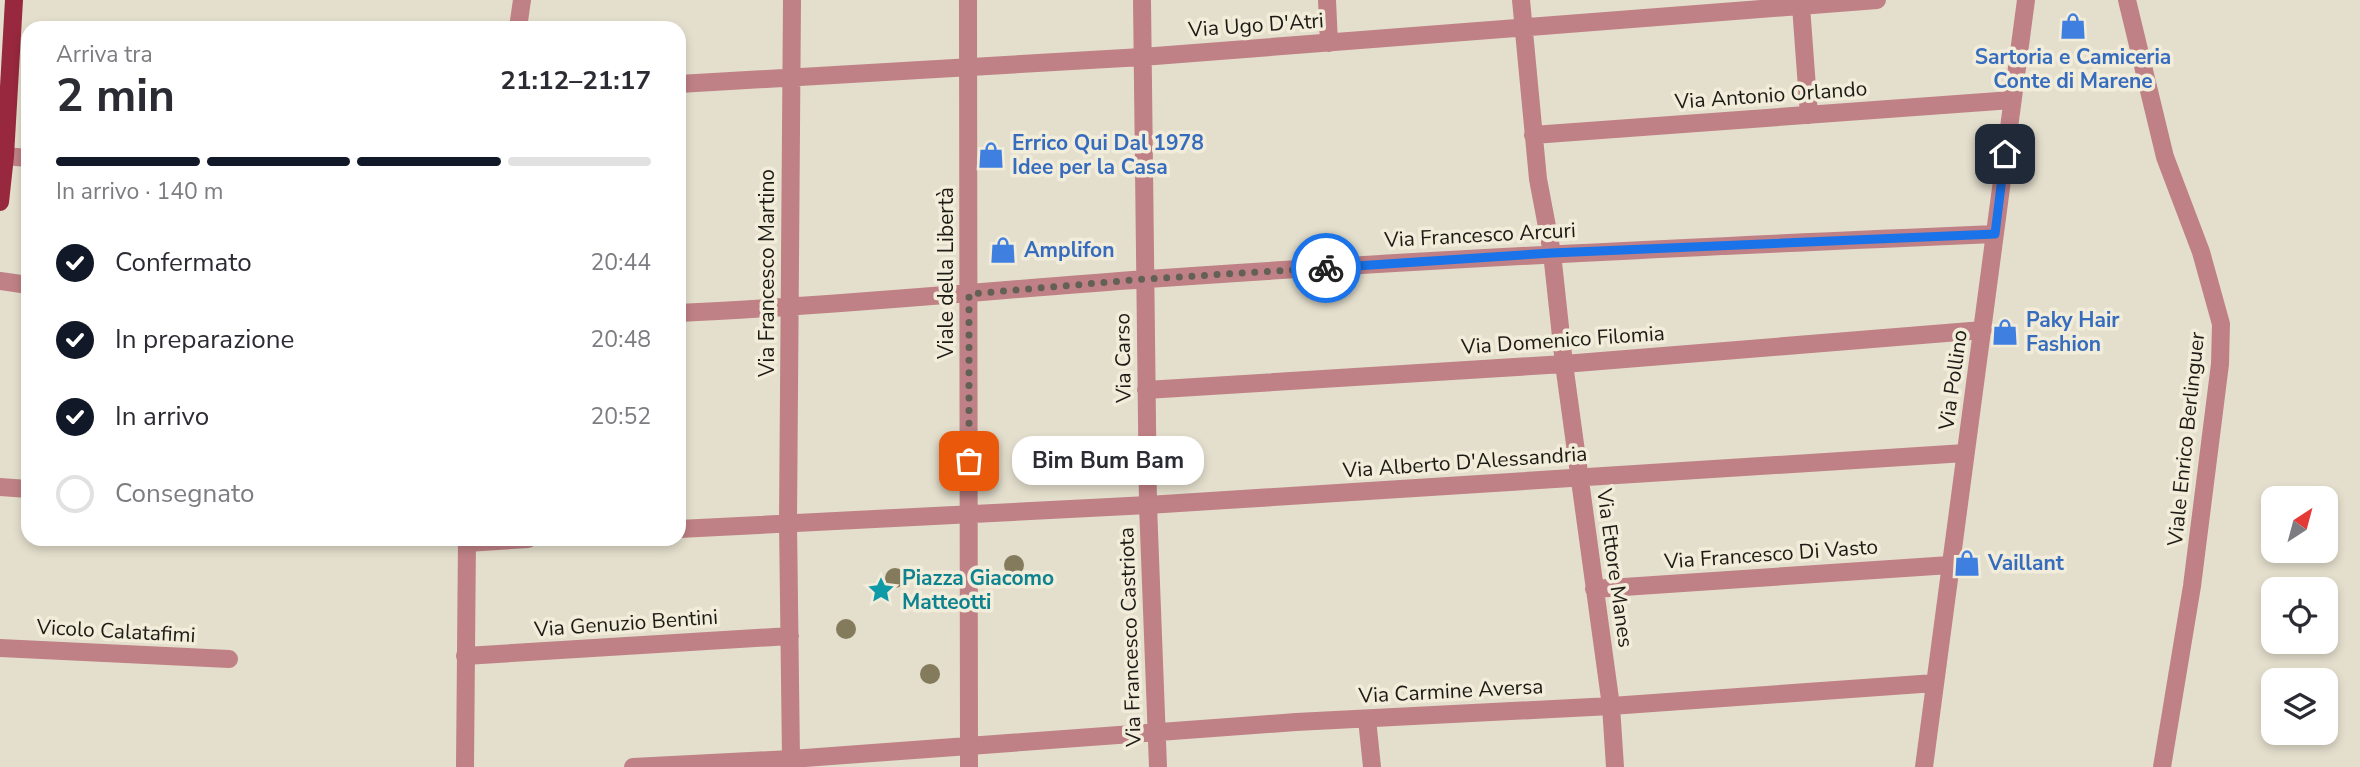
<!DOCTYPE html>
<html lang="it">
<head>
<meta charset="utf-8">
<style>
  :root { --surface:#fff; --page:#f2f2f3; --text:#2b2b33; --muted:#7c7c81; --line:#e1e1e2; --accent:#111827 }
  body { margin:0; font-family:"Nunito Sans",sans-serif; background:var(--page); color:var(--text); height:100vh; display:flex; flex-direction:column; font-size:26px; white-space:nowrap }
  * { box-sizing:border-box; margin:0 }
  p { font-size:23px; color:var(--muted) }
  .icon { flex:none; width:38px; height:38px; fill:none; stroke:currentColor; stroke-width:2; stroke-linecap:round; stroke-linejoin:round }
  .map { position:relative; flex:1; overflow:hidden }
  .side { position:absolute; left:21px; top:21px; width:665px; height:525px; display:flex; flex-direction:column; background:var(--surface); border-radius:21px; box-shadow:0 4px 10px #0003 }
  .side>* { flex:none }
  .needle { width:46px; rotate:36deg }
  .fabs { position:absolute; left:2261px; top:486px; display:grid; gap:14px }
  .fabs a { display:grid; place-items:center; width:77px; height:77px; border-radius:14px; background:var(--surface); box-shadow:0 4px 10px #0003; font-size:35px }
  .pin { position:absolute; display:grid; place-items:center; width:60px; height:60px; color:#fff; margin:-30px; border-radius:14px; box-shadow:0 4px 10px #0006 }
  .courier { position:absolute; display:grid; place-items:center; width:70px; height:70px; margin:-35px; border:5px solid #1a73e8; border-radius:50%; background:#fff; color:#222; box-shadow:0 2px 9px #0007 }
  .bubble { position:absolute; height:49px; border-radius:21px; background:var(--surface); box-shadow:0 4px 10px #0003; font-size:23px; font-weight:700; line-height:49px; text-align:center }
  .summary em { font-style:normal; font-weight:700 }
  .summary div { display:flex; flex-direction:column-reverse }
  .summary { display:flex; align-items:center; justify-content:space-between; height:119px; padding:0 35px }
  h1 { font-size:46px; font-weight:700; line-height:52px }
  .bar { display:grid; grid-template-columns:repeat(4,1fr); gap:10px 7px; align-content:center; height:84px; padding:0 35px }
  .bar i { height:9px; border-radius:5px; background:var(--line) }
  .bar .selected { background:var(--accent) }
  .bar p { grid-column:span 4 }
  ol { padding:0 35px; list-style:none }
  li { display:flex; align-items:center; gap:21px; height:77px }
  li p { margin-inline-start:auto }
  li .icon { padding:7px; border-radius:50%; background:var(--accent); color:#fff; stroke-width:4 }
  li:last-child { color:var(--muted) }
  li i { width:38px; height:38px; border:4px solid var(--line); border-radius:50% }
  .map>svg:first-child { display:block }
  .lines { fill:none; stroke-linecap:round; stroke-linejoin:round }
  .street { stroke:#bf8185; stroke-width:18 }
  .primary { stroke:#98283d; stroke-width:18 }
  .tree { fill:#847b5d }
  .done { stroke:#636055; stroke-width:7; stroke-dasharray:0 12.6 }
  .route { stroke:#1a73e8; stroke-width:9 }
  .labels { text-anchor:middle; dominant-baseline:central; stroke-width:7; stroke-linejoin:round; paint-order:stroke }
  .street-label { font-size:21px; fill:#1d1b15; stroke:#f2ecda }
  .shop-label { font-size:21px; font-weight:bold; fill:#366cbe; stroke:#f2ecda; text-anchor:start }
  .culture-label { font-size:21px; font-weight:bold; fill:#0d838f; stroke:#f2ecda; text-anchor:start }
</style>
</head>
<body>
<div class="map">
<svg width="2360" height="767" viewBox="0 0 2360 767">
  <rect width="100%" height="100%" fill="#e4dfcd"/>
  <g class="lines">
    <!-- street -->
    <path class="street" d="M968,0L969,767
      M1142,0L1148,505L1158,767
      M1327,0L1329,43
      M1521,0L1538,179L1552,253L1564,364L1611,706L1615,767
      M2127,0L2165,157L2201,252L2221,324L2220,364L2192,586L2162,767
      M1801,6L1809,115
      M518,28L522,0
      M679,84L1142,57L1877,0
      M1533,135L2012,100
      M5,156L28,158
      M0,281L28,285
      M679,313C836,306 992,290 1148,279C1430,259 1712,246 1995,234
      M1146,390L1564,364L1983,330
      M0,487L28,489
      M679,529L1148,505L1965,453
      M467,543L528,539
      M1594,589L1950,565
      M0,648L229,659
      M465,656L790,636
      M1367,719L1372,767
      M791,759L788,522L792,0
      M465,767L467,539
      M633,767L791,759L1296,722L1611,706L1935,683
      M1924,767L2026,0"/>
    <!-- primary -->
    <path class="primary" d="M0,202L5,156L14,0"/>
  </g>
  <!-- trees -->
  <g class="tree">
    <circle cx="1014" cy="565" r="10"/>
    <circle cx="895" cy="578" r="10"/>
    <circle cx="846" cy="629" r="10"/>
    <circle cx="930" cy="674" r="10"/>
  </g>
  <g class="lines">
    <!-- done -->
    <path class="done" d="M969,461V294L1145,279L1326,268"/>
    <!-- route -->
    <path class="route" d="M1326,268L1552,253L1995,234L2005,154"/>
  </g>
  <!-- icons -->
  <defs>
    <symbol id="shop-bare" viewBox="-9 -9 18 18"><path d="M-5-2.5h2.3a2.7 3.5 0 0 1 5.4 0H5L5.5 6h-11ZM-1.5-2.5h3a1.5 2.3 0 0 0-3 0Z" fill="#3f7fe0" stroke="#f2ecda" stroke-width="2.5" paint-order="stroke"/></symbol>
    <symbol id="sight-bare" viewBox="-9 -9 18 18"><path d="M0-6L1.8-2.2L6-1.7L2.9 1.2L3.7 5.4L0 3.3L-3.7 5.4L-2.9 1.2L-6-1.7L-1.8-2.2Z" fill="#0f9aa8" stroke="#f2ecda" stroke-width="2.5" paint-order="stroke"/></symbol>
  </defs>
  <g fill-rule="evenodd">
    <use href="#shop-bare" x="2054" y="7" width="38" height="38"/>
    <use href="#shop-bare" x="972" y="136" width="38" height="38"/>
    <use href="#shop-bare" x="984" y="231" width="38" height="38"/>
    <use href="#shop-bare" x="1986" y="313" width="38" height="38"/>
    <use href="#shop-bare" x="1948" y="544" width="38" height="38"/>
    <use href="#sight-bare" x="862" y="571" width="38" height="38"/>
  </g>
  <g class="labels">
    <!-- street labels -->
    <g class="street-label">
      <text transform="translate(1256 25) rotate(-4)">Via Ugo D'Atri</text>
      <text transform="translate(1771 95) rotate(-4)">Via Antonio Orlando</text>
      <text transform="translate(1480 235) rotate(-3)">Via Francesco Arcuri</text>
      <text transform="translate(767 273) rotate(-90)">Via Francesco Martino</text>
      <text transform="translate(946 273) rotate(-90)">Viale della Libertà</text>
      <text transform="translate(1563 340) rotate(-4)">Via Domenico Filomia</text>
      <text transform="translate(1123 358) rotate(-91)">Via Carso</text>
      <text transform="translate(1953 380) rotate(-82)">Via Pollino</text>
      <text transform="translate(2186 439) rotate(-84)">Viale Enrico Berlinguer</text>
      <text transform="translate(1465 462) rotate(-4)">Via Alberto D'Alessandria</text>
      <text transform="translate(1771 554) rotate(-4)">Via Francesco Di Vasto</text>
      <text transform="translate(1615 568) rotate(82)">Via Ettore Manes</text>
      <text transform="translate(626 623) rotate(-4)">Via Genuzio Bentini</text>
      <text transform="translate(116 631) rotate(3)">Vicolo Calatafimi</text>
      <text transform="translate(1130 637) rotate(-92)">Via Francesco Castriota</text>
      <text transform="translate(1451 691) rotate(-3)">Via Carmine Aversa</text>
    </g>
    <!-- shop labels -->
    <g class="shop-label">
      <text x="2073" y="57" text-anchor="middle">Sartoria e Camiceria<tspan x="2073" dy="24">Conte di Marene</tspan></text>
      <text x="1012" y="143">Errico Qui Dal 1978<tspan x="1012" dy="24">Idee per la Casa</tspan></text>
      <text x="1024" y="250">Amplifon</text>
      <text x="2026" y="320">Paky Hair<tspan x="2026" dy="24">Fashion</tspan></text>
      <text x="1988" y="563">Vaillant</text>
    </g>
    <!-- culture labels -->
    <g class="culture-label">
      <text x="902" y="578">Piazza Giacomo<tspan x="902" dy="24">Matteotti</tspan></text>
    </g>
  </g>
</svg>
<div class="fabs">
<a><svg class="needle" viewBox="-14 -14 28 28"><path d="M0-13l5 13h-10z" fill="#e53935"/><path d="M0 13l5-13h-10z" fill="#7c7c81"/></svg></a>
<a><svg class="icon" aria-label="locate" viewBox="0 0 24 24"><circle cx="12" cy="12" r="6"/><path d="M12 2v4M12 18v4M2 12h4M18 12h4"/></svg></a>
<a><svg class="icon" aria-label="layers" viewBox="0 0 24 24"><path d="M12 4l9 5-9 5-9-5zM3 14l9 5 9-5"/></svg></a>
</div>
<div class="pin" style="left:969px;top:461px;background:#ea580c"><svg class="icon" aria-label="bag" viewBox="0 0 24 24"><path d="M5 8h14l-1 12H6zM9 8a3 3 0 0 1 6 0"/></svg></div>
<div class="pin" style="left:2005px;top:154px;background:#1f2937"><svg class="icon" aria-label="home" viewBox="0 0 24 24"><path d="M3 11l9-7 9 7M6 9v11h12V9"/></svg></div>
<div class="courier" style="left:1326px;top:268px"><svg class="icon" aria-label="bike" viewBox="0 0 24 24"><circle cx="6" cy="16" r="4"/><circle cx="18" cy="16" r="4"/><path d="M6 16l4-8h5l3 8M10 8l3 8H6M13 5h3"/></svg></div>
<div class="bubble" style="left:1012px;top:436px;width:192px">Bim Bum Bam</div>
<section class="side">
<div class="summary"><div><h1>2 min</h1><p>Arriva tra</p></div><em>21:12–21:17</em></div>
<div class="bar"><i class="selected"></i><i class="selected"></i><i class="selected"></i><i></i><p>In arrivo · 140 m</p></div>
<ol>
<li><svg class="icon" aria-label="check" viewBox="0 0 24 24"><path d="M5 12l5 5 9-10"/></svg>Confermato<p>20:44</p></li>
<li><svg class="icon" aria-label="check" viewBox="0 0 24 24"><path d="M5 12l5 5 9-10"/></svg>In preparazione<p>20:48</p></li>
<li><svg class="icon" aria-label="check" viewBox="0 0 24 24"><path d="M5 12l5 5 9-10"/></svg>In arrivo<p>20:52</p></li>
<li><i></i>Consegnato</li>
</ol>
</section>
</div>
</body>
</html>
